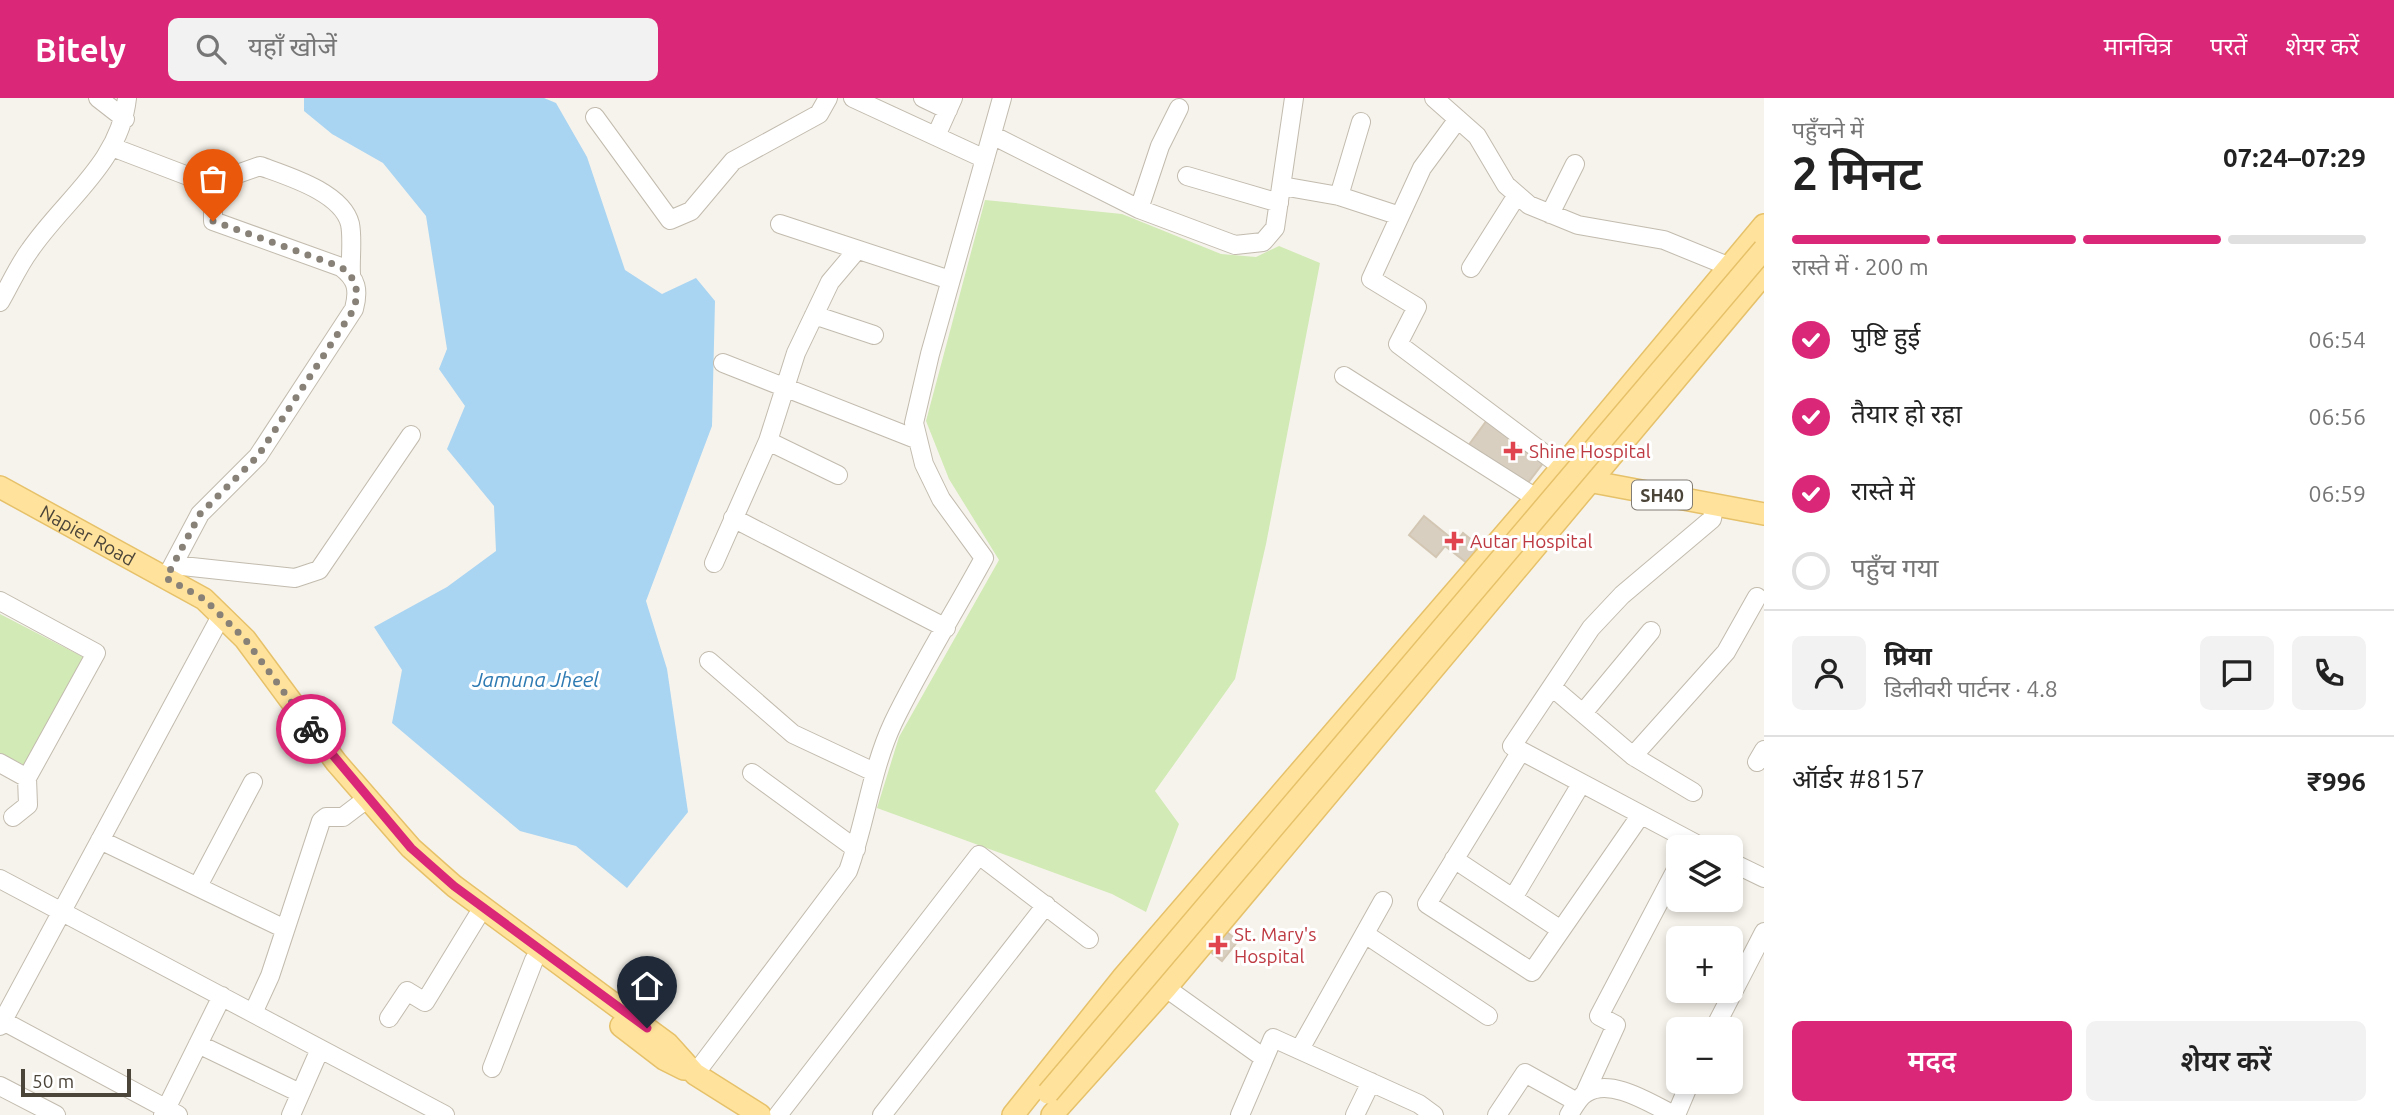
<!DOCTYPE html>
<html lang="hi">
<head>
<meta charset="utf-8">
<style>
  :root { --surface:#fff; --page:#f2f2f2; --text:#222; --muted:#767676; --line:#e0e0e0; --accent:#db2777 }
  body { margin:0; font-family:Ubuntu,"Noto Sans Devanagari",sans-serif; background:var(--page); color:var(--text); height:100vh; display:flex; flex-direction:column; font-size:26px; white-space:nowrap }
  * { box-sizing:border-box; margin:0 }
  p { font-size:23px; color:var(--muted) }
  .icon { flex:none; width:38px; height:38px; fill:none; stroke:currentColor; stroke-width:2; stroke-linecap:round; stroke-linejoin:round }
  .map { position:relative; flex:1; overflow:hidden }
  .sheet { display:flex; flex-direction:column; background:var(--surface); width:630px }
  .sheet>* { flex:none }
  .buttons { position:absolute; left:1666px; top:737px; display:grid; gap:14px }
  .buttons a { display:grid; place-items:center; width:77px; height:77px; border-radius:10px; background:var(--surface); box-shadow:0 4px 10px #0003; font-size:35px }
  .scale { position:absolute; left:21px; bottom:18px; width:110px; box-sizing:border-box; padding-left:7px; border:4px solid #4b4439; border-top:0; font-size:19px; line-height:24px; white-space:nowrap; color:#4b4439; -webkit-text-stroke:5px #fff; paint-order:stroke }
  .pin { position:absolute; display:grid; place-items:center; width:60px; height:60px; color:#fff; margin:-72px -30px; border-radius:50% 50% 50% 0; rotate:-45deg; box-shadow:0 0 7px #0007 }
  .pin .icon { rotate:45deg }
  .courier { position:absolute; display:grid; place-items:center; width:70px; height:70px; margin:-35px; border:5px solid #db2777; border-radius:50%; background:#fff; color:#222; box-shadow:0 2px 9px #0007 }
  .summary em { font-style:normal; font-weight:600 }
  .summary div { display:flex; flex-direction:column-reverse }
  .summary { display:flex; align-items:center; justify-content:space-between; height:119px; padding:0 28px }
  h1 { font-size:46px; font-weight:600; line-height:52px }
  .bar { display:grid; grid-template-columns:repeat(4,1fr); gap:10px 7px; align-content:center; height:84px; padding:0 28px }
  .bar i { height:9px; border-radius:5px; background:var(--line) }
  .bar .selected { background:var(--accent) }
  .bar p { grid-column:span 4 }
  .line { display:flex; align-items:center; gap:18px; padding:0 28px; border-top:2px solid var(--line) }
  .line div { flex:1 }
  .round { display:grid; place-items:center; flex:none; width:74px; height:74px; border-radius:10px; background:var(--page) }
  ol { padding:0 28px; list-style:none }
  li { display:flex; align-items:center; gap:21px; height:77px }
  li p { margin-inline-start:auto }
  li .icon { padding:7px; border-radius:50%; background:var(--accent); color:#fff; stroke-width:4 }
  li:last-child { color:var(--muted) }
  li i { width:38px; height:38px; border:4px solid var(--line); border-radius:50% }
  .button { display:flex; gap:14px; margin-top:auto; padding:14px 28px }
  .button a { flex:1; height:80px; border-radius:10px; background:var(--accent); color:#fff; font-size:28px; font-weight:600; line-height:80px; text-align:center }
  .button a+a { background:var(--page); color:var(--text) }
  header { display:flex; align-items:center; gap:42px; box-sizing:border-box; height:98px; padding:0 35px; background:var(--accent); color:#fff }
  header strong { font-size:33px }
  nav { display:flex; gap:38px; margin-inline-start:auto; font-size:24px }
  .search { width:490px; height:63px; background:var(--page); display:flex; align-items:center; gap:18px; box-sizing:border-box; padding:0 24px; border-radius:10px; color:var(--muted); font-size:26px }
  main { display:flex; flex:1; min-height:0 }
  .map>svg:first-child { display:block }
  .green { fill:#d2eab5 }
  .water { fill:#a9d4f2 }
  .building { fill:#d8cfc1; stroke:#d3c7b4; stroke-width:2 }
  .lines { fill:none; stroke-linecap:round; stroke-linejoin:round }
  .minor-casing { stroke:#c2bbae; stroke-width:20 }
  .major-casing { stroke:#e6c16a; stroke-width:24 }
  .minor { stroke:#fff; stroke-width:18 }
  .major { stroke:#ffe39c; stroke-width:21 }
  .major-bridge-casing { stroke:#e6c16a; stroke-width:24; stroke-linecap:butt }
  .major-bridge { stroke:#ffe39c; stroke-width:21 }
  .done { stroke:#878178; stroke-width:7; stroke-dasharray:0 12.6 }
  .route { stroke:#db2777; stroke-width:9 }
  .health-dot { fill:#e0444e; stroke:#fff; stroke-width:2.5 }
  .labels { text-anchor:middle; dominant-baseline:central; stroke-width:6; stroke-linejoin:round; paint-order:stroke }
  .shield { fill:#fff; stroke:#817c74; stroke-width:2 }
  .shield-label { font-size:18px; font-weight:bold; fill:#4b4439 }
  .health-label { font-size:19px; fill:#be3a42; stroke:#fff; text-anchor:start }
  .street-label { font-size:19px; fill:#4b4439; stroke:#fff }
  .water-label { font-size:21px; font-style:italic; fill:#2e7ab2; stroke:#fff }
</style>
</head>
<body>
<header>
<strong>Bitely</strong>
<div class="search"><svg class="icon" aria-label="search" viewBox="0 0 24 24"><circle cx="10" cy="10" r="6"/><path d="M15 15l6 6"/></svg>यहाँ खोजें</div>
<nav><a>मानचित्र</a><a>परतें</a><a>शेयर करें</a></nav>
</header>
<main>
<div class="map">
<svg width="1764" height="1017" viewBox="0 0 1764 1017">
  <rect width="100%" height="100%" fill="#f6f3ec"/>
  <!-- green -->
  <path class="green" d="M985,102L1122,116L1221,156L1256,159L1279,148L1320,165L1266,446L1235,581L1155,693L1179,726L1146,814L1112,796L877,710L899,639L999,462L949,381L926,323Z
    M0,516L83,559L26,668L0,655Z"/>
  <!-- water -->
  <path class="water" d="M304,0H544L556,5L587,59L625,172L662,196L696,180L715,203L712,328L646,503L667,571L688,714L627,790L576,748L520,733L392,625L402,572L374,529L447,489L496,453L494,408L447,351L465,308L439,271L447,251L426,118L383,65L332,36L304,13Z"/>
  <!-- building -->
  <path class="building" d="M1490,318L1547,360L1524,390L1468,348Z
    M1424,418L1456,444L1463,435L1480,449L1467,465L1445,448L1436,459L1409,437Z
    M1223,831L1238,843L1222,863L1207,851Z"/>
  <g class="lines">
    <defs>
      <path id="minor" d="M98,0L125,21
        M853,0L985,61
        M923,0L948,12
        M1434,0L1477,38L1506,87L1529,107L1578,127L1664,142L1740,173
        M595,19L670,122L691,113L733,63L819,16L828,0
        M1458,21L1422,70L1371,181L1417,209L1398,246L1562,369
        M992,37L1139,111L1235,147L1263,144L1275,130L1294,0
        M936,38L953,0
        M112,49L209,86L213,95V123L341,169C357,181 359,192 354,211L258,358L200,416L166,480
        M1187,78L1279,105
        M209,86L260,68C287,78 342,94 350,126C353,141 350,161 351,176
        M1282,88L1339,98L1400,118
        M1339,98L1361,24
        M1139,111L1160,48L1179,10
        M1550,116L1575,66
        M780,126L950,182
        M1471,170L1517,97
        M0,204C10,187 18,168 30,152C65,101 120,65 127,0
        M814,217L874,237
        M723,265L918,342
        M1344,278L1536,400
        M768,343L838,377
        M733,420L946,530
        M714,465L768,343L796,255L830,184L857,152
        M173,467L295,480L319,472L411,337
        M0,503L96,555L27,680L0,665
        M709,563L793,636L874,674
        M1552,589L1633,658L1693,694
        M1583,615L1651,533
        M1521,653L1427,806L1532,874L1640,718
        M1633,658L1726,554L1757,499
        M1757,664L1764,652
        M752,675L856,751
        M13,719L28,707L27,680
        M100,742L285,831
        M1702,749L1512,648L1591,530L1622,497L1712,421L1714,407
        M1454,761L1561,832
        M1731,764L1764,780
        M0,781L445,1017
        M198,788L253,684
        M1513,800L1581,686
        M1365,836L1488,918
        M1166,890L1264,960
        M253,915L270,878L321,723L326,719H343L368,700
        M389,920L407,893L425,904L477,819
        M3,923L178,1017
        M0,928L221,518
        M1714,931L1764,834
        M198,946L300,995
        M1300,951L1383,803
        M492,970L534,862
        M695,976L848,773C866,724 871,672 893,625C920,569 954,515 984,460L941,401L924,366L914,325L930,256L1002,0
        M0,988L56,1017
        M1585,995L1616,927L1599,918L1678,768
        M163,1017L222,898
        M291,1017L320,951
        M778,1017L979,757L1089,841
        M882,1017L1046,807
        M1240,1017L1273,940L1419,1006L1434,1017
        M1355,1017L1371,984
        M1497,1017L1525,975L1577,1004
        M1569,1017C1573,1010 1579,999 1586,995C1611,979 1651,1006 1674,1017
        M1676,1017L1690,984"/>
      <g id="major">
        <path d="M1578,378L1588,383L1764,416"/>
        <path id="s1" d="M0,389L204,501L245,541L336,664L411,750L454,788L668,946L695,976L760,1017"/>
        <path d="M621,928L664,961L684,971"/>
        <path d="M1013,1017L1124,878L1536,400L1764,127"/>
        <path d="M1052,1017L1166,890L1764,176"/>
      </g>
    </defs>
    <!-- minor casing -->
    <use href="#minor" class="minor-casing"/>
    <!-- major casing -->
    <use href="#major" class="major-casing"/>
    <!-- minor -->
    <use href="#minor" class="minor"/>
    <!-- major -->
    <use href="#major" class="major"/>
    <defs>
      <path id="major-bridge" d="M1048,995L1764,151"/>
    </defs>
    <!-- major-bridge casing -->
    <use href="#major-bridge" class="major-bridge-casing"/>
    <!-- major-bridge -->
    <use href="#major-bridge" class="major-bridge"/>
  </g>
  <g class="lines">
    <!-- done -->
    <path class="done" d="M213,123L341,169C357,181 359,192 354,211L258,358L200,416L166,480L204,501L245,541L311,631"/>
    <!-- route -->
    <path class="route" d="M311,631L411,750L454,788L647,930"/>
  </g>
  <!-- markers -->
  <g class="health-dot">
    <path d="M1509.5 342.5h7v7h7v7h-7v7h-7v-7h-7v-7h7z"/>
    <path d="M1450.5 432.5h7v7h7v7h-7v7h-7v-7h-7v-7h7z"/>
    <path d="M1214.5 836.5h7v7h7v7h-7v7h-7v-7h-7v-7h7z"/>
  </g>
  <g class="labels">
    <!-- shield labels -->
    <rect class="shield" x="1632" y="382.5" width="60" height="29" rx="5"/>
    <g class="shield-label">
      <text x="1662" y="397">SH40</text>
    </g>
    <!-- health labels -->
    <g class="health-label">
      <text x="1529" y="353">Shine Hospital</text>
      <text x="1470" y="443">Autar Hospital</text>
      <text x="1234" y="836">St. Mary's<tspan x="1234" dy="22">Hospital</tspan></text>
    </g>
    <!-- street labels -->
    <g class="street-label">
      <text stroke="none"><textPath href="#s1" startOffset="100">Napier Road</textPath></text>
    </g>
    <!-- water labels -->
    <g class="water-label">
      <text x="536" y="581">Jamuna Jheel</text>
    </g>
  </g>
</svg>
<div class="buttons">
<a><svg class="icon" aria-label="layers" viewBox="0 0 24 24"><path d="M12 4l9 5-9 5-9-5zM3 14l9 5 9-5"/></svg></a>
<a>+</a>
<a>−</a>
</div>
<div class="scale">50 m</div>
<div class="pin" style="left:213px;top:123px;background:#ea580c"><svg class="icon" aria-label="bag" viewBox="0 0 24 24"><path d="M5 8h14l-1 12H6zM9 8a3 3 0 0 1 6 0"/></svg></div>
<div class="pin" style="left:647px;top:930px;background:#1f2937"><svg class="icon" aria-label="home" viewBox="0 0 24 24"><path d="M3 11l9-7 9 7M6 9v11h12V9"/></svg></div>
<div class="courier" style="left:311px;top:631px"><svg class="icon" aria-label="bike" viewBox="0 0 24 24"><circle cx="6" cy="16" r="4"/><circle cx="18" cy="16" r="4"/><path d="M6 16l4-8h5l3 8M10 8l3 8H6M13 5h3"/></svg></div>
</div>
<section class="sheet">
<div class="summary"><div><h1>2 मिनट</h1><p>पहुँचने में</p></div><em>07:24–07:29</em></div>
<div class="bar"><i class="selected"></i><i class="selected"></i><i class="selected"></i><i></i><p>रास्ते में · 200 m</p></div>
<ol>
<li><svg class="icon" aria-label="check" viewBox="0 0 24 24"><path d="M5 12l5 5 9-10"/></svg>पुष्टि हुई<p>06:54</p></li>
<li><svg class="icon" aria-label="check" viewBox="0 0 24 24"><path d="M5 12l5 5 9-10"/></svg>तैयार हो रहा<p>06:56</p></li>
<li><svg class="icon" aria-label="check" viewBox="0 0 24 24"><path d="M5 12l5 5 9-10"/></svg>रास्ते में<p>06:59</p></li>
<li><i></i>पहुँच गया</li>
</ol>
<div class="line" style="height:126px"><a class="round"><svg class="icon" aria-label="person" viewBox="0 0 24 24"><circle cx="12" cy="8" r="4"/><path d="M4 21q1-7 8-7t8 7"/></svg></a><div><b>प्रिया</b><p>डिलीवरी पार्टनर · 4.8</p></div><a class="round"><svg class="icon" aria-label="chat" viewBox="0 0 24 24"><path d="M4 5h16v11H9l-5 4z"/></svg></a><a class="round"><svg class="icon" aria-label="phone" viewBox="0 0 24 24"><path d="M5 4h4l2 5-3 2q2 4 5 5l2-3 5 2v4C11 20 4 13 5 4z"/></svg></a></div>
<div class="line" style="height:91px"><div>ऑर्डर #8157</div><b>₹996</b></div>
<div class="button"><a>मदद</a><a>शेयर करें</a></div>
</section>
</main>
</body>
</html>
